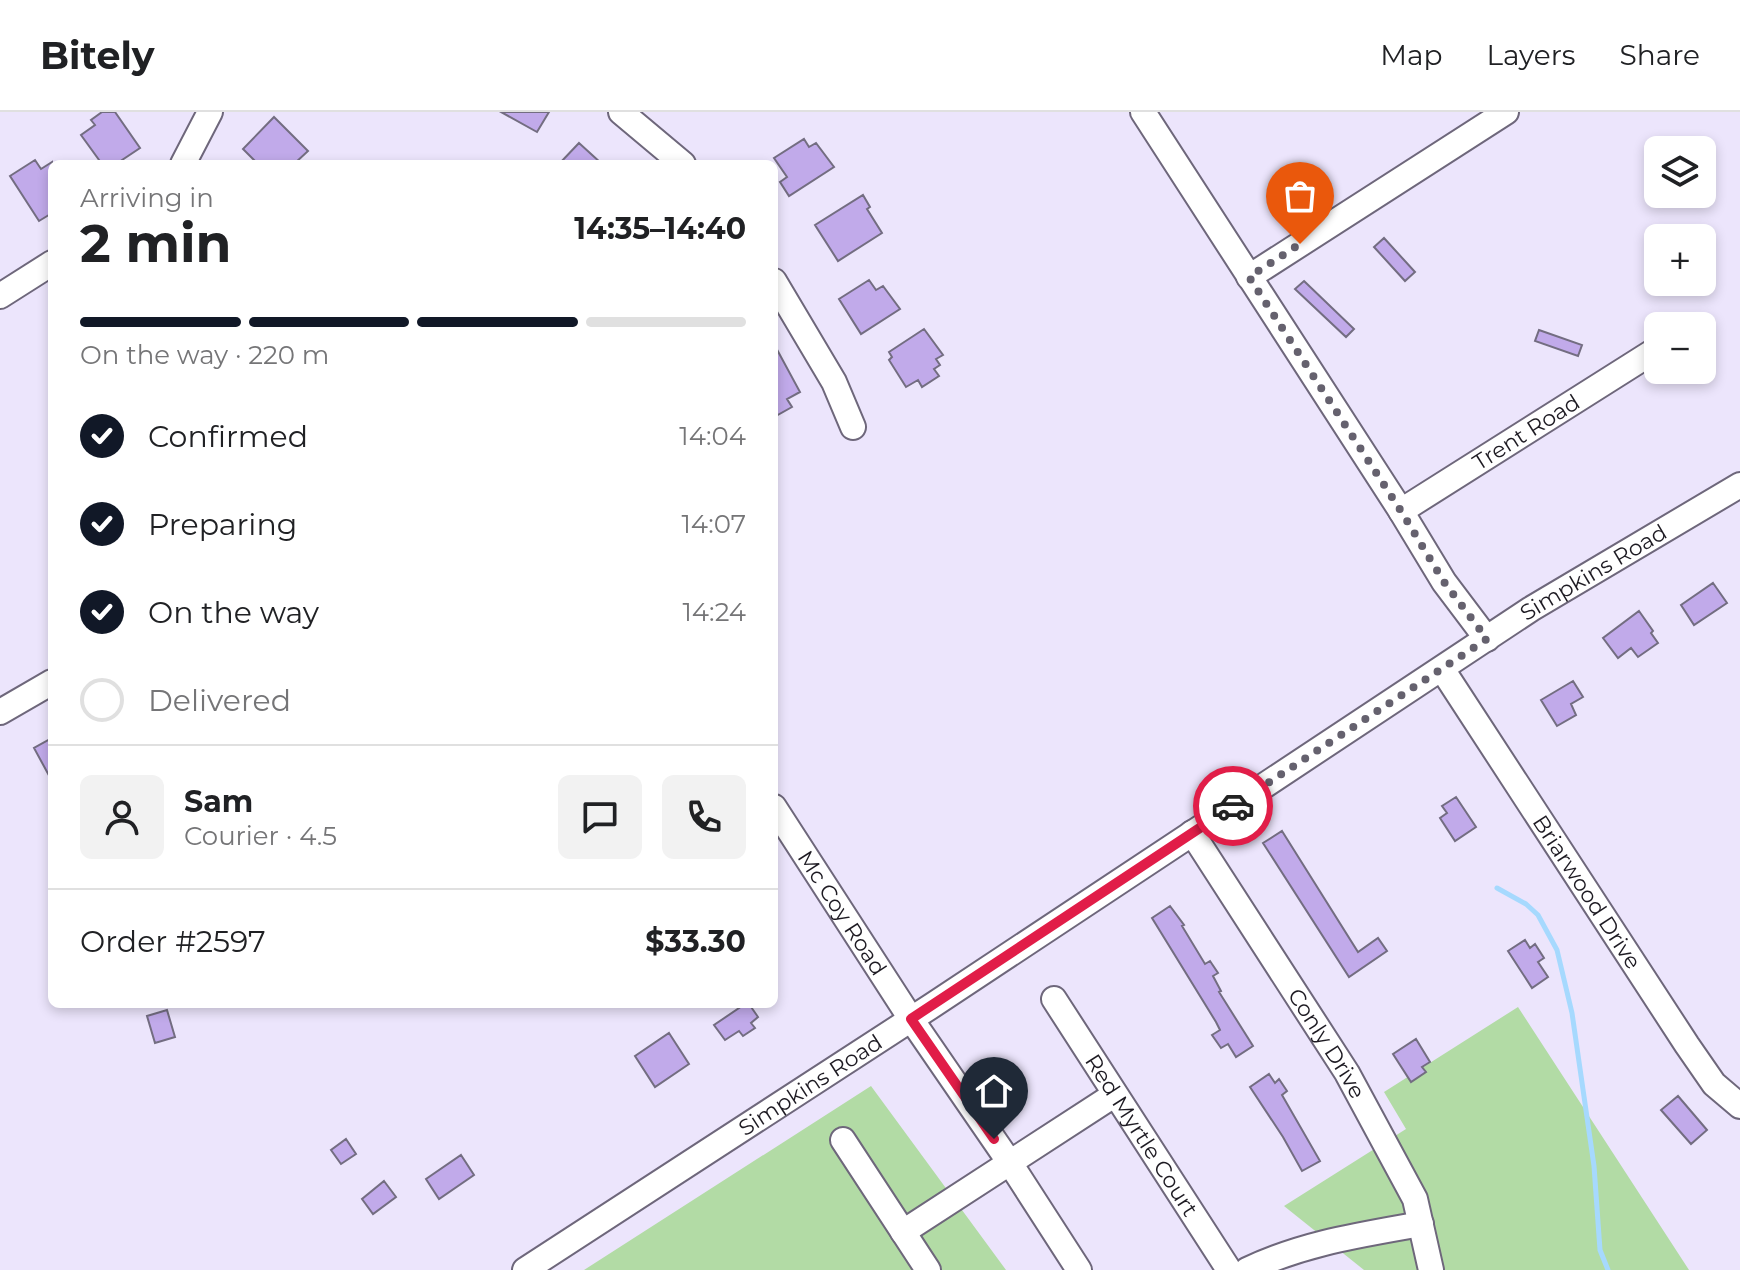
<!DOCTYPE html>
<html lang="en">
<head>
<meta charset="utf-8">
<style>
  :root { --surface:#fff; --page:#f2f2f2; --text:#202124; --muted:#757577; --line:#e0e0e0; --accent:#111827 }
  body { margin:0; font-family:Montserrat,sans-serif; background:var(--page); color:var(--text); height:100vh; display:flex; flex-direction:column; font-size:30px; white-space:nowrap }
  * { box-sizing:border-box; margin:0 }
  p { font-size:26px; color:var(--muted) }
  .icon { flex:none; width:44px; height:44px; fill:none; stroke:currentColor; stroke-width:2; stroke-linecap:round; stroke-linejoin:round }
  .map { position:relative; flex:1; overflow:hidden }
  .panel { position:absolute; left:48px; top:48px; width:730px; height:848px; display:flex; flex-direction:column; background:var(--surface); border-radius:12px; box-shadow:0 4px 12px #0003 }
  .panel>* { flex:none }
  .tools { position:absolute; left:1644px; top:24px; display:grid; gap:16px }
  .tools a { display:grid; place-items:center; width:72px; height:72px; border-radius:12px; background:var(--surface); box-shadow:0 4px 12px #0003; font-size:40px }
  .pin { position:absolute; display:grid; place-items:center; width:68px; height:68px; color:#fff; margin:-82px -34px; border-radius:50% 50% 50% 0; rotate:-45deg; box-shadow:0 0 8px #0007 }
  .pin .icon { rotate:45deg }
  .courier { position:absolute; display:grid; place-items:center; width:80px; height:80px; margin:-40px; border:6px solid #e11d48; border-radius:50%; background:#fff; color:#222; box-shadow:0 2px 10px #0007 }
  .summary em { font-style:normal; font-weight:700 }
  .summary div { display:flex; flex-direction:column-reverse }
  .summary { display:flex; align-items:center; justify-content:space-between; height:136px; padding:0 32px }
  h1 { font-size:52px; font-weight:700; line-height:60px }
  .bar { display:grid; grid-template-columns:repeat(4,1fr); gap:12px 8px; align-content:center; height:96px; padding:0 32px }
  .bar i { height:10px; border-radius:6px; background:var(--line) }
  .bar .active { background:var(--accent) }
  .bar p { grid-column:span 4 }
  .line { display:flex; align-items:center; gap:20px; padding:0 32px; border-top:2px solid var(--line) }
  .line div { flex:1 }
  .round { display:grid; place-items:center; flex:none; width:84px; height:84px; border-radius:12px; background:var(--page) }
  ol { padding:0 32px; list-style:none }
  li { display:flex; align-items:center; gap:24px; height:88px }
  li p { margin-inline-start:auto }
  li .icon { padding:8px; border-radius:50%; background:var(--accent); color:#fff; stroke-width:4 }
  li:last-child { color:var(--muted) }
  li i { width:44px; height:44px; border:4px solid var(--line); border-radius:50% }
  header { display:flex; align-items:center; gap:48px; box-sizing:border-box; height:112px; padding:0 40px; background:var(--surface); border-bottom:2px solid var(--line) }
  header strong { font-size:38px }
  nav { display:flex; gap:44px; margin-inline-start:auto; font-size:28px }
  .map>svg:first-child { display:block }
  .green { fill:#b2dba5 }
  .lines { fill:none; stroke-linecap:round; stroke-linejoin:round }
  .stream { stroke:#a6d9fe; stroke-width:5 }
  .building { fill:#c1aaea; stroke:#736d81; stroke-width:2 }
  .minor-casing { stroke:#6e677b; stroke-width:28 }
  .minor { stroke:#fff; stroke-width:24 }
  .done { stroke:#65616e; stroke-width:8; stroke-dasharray:0 14.4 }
  .route { stroke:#e11d48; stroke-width:10 }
  .labels { text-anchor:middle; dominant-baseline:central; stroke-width:7; stroke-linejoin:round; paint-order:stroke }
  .street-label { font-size:22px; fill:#1d1a22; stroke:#ece5fc }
</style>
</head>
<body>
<header>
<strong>Bitely</strong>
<nav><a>Map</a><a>Layers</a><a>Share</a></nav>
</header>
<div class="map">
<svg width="1740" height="1158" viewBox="0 0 1740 1158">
  <rect width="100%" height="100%" fill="#ece5fc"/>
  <!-- green -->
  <path class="green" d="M1518,895L1689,1158H1364L1284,1094L1406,1017L1384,980Z
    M871,974L1006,1158H584Z"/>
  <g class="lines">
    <!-- stream -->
    <path class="stream" d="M1497,776L1526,792L1538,803L1557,838L1572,901L1594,1054L1600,1138L1608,1158"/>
  </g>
  <!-- building -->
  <path class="building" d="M102,0H115L140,36L116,52H102L81,23L95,13L91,8Z
    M501,0H549L537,20Z
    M274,5L308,39L294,52H258L243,37Z
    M804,27L809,35L816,31L834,55L789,84L780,70L787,65L774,46Z
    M579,31L602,52H559Z
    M35,48L41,57L52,50V101L39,109L10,64Z
    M863,83L870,95L867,97L882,121L838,149L815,113Z
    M1384,126L1415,160L1405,169L1374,135Z
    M869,168L876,178L883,174L900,197L861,222L839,187Z
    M1304,169L1354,217L1346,225L1295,177Z
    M924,217L943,243L936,247L940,253L934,257L939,264L922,275L918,268L906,275L889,248L892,245L889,240Z
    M1539,218L1582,233L1578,244L1535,229Z
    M774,232L800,280L787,287L792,295L774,305Z
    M1713,471L1727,491L1694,513L1681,493Z
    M1639,499L1653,519L1651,521L1658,531L1638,545L1631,536L1618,546L1603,526Z
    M1573,569L1583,585L1571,592L1576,603L1557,614L1541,588Z
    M52,626V669L34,636Z
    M1456,685L1476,715L1455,729L1440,706L1447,701L1442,694Z
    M1282,719L1358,840L1378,826L1387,839L1349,865L1263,731Z
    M1170,794L1184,813L1182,814L1205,852L1210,849L1218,861L1213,864L1221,879L1219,880L1253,934L1236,945L1228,932L1221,936L1212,923L1220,918L1216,910L1152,806Z
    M1525,828L1530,836L1535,832L1544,846L1538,850L1548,865L1532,876L1508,839Z
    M745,892H749L758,905L751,911L755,916L743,924L739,919L725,928L714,913Z
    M167,898L175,925L155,931L147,904Z
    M669,921L689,952L655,975L635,944Z
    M1416,927L1430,950L1422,955L1426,960L1411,970L1393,942Z
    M1269,962L1275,971L1279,967L1287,979L1282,983L1320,1049L1302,1059L1283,1025L1250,975Z
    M1678,984L1707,1018L1691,1032L1661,998Z
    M346,1027L356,1042L341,1052L331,1038Z
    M461,1043L474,1063L439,1087L426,1067Z
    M384,1069L396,1085L373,1102L362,1087Z"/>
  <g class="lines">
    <defs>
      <g id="minor">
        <path d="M621,0L683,52"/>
        <path d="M1143,0L1401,399L1444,470L1487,527"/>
        <path d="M183,52L210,0"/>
        <path d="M1249,165L1506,0"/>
        <path d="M774,169L834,270L853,315"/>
        <path d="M0,184L52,151"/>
        <path id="s1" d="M1401,399L1651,241"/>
        <path id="s2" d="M1442,557L1687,933L1714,972L1740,994"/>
        <path d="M0,600L52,570"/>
        <path id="s3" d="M774,695L911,907L1010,1051L1079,1158"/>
        <path id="s4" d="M1192,721L1347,961L1415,1087L1431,1158"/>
        <path id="s5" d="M1054,887L1229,1158"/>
        <path d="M843,1028L928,1158"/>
        <path d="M903,1120L1114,983"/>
        <path id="s6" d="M525,1158L933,893L1531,497L1740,373"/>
        <path d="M1247,1158C1304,1131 1360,1123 1421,1112"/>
      </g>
    </defs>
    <!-- minor casing -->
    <use href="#minor" class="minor-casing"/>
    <!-- minor -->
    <use href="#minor" class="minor"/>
  </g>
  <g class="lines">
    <!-- done -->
    <path class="done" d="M1233,694L1487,527L1444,470L1401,399L1249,165L1300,132"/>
    <!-- route -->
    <path class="route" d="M994,1027L911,907L1233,694"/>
  </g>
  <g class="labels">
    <!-- street labels -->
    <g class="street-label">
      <text stroke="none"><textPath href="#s1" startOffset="148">Trent Road</textPath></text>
      <text stroke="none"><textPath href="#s6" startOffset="1276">Simpkins Road</textPath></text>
      <text stroke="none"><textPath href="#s2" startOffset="266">Briarwood Drive</textPath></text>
      <text stroke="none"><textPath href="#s3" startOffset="126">Mc Coy Road</textPath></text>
      <text stroke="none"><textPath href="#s4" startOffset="250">Conly Drive</textPath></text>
      <text stroke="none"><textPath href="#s6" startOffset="340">Simpkins Road</textPath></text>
      <text stroke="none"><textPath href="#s5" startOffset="162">Red Myrtle Court</textPath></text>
    </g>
  </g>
</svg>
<div class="tools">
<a><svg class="icon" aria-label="layers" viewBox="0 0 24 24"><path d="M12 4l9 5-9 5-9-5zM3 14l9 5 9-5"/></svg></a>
<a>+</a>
<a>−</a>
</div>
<div class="pin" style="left:1300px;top:132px;background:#ea580c"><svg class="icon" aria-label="bag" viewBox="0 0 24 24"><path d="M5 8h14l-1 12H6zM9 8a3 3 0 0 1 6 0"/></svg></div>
<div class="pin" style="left:994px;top:1027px;background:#1f2937"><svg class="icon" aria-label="home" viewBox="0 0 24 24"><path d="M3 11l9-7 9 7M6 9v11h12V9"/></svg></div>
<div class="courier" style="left:1233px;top:694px"><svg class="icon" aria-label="car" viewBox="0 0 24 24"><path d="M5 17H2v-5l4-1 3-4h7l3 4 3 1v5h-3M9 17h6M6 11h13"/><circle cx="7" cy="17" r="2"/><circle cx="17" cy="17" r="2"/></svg></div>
<section class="panel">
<div class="summary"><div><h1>2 min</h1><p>Arriving in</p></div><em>14:35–14:40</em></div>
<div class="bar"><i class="active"></i><i class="active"></i><i class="active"></i><i></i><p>On the way · 220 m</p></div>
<ol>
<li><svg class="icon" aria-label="check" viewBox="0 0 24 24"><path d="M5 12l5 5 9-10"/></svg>Confirmed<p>14:04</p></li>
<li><svg class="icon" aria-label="check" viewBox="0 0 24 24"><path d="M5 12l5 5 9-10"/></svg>Preparing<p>14:07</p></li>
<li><svg class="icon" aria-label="check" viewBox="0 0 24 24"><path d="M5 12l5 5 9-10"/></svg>On the way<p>14:24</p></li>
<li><i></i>Delivered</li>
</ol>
<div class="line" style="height:144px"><a class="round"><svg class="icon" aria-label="person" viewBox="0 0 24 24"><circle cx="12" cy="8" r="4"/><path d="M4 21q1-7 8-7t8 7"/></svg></a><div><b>Sam</b><p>Courier · 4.5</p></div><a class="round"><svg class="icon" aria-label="chat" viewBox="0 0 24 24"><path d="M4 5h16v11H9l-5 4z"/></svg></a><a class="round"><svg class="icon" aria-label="phone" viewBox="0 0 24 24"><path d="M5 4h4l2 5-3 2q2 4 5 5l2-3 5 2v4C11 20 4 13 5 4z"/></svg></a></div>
<div class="line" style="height:104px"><div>Order #2597</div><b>$33.30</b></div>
</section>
</div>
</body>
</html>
